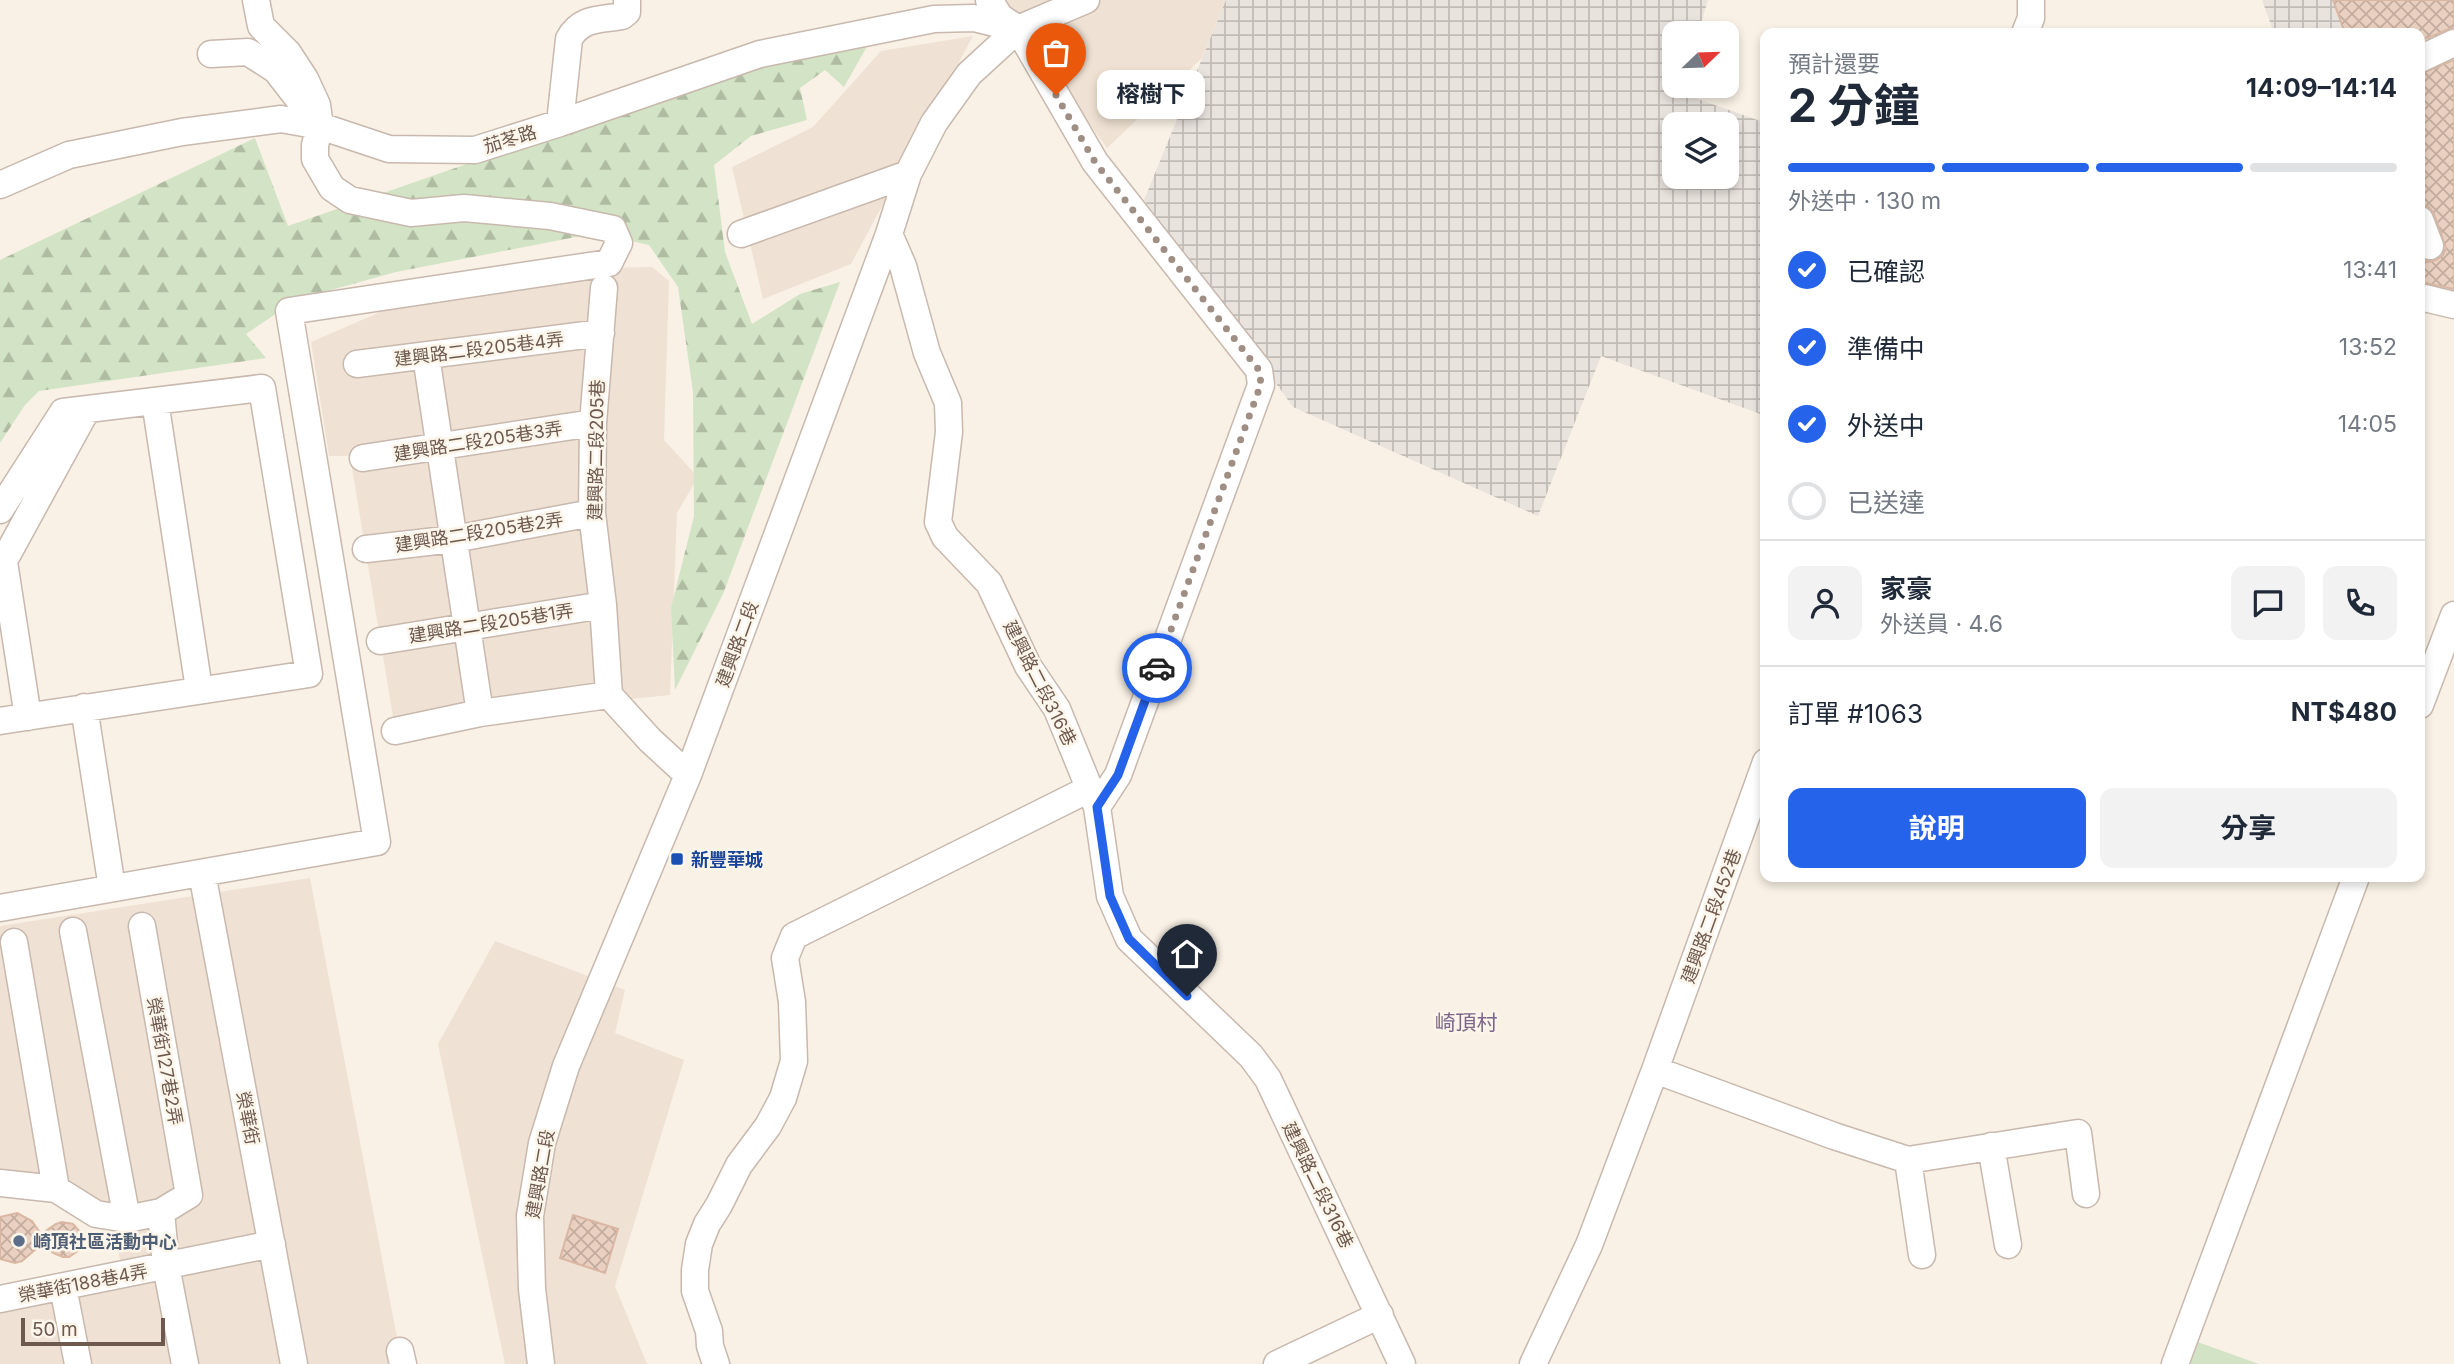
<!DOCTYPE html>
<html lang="zh-TW">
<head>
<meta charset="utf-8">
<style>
  :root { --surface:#fff; --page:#f2f2f3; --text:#1f2937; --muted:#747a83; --line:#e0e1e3; --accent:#2563eb }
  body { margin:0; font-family:Inter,"Noto Sans TC",sans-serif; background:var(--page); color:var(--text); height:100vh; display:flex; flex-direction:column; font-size:26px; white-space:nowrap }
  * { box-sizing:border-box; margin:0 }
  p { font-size:23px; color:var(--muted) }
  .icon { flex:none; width:38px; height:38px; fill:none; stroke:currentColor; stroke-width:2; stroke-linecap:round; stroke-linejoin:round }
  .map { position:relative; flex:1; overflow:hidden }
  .details { position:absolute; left:1760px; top:28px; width:665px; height:854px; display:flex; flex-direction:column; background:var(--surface); border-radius:14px; box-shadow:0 4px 10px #0003 }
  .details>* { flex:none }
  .needle { width:46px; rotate:67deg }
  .controls { position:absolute; left:1662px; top:21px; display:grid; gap:14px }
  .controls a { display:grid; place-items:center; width:77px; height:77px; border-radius:14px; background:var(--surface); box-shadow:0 4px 10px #0003; font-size:35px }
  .scale { position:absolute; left:21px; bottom:18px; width:144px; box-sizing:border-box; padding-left:7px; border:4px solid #6e594e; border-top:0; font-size:19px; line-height:24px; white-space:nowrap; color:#6e594e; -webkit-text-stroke:5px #fcf5ea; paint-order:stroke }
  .pin { position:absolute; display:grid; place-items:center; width:60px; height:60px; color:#fff; margin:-72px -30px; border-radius:50% 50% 50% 0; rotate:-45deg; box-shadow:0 0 7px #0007 }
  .pin .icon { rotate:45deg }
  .courier { position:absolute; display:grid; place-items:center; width:70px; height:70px; margin:-35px; border:5px solid #2563eb; border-radius:50%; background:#fff; color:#222; box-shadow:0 2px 9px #0007 }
  .bubble { position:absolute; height:49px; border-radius:14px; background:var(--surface); box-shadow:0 4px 10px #0003; font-size:23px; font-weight:700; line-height:49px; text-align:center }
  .head em { font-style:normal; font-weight:700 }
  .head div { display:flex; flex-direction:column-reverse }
  .head { display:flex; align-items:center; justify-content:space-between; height:119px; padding:0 28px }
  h1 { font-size:46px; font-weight:700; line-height:52px }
  .bar { display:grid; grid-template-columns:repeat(4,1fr); gap:10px 7px; align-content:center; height:84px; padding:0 28px }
  .bar i { height:9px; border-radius:5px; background:var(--line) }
  .bar .active { background:var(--accent) }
  .bar p { grid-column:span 4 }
  .line { display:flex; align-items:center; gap:18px; padding:0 28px; border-top:2px solid var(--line) }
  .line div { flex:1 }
  .round { display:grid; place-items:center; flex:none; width:74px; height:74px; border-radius:14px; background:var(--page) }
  ol { padding:0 28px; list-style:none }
  li { display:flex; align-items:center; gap:21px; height:77px }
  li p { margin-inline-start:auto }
  li .icon { padding:7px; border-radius:50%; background:var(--accent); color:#fff; stroke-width:4 }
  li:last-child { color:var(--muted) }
  li i { width:38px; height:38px; border:4px solid var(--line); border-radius:50% }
  .primary-button { display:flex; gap:14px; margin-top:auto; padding:14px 28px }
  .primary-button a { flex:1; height:80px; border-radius:14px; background:var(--accent); color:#fff; font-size:28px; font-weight:700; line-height:80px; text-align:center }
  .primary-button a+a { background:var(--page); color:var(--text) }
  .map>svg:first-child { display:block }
  .residential { fill:#efe2d4 }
  .industrial { fill:url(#industrial-grid); fill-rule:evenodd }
  .forest { fill:url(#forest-firs) }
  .garden { fill:#d2e4c5 }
  .building { fill:url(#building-cross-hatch); stroke:#dab7a3; stroke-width:2 }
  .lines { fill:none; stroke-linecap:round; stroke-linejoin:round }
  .minor-casing { stroke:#c8b8ad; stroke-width:29 }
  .minor { stroke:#fff; stroke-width:26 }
  .done { stroke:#9f8e83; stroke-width:7; stroke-dasharray:0 12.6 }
  .route { stroke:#2563eb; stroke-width:9 }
  .transit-dot { fill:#1a4fb4; stroke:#fcf5ea; stroke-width:2.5 }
  .service-dot { fill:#5c6f8a; stroke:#fcf5ea; stroke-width:2.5 }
  .labels { text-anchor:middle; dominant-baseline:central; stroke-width:5; stroke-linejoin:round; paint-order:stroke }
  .street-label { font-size:18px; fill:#6e594e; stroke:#fcf5ea }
  .transit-label { font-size:18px; font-weight:bold; fill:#164399; stroke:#fcf5ea; text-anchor:start }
  .service-label { font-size:18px; font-weight:bold; fill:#4e5e75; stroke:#fcf5ea; text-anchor:start }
  .quarter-label { font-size:21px; fill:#7d668a; stroke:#fcf5ea }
</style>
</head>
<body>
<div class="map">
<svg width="2454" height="1364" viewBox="0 0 2454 1364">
  <defs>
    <pattern id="industrial-grid" width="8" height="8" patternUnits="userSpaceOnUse" patternTransform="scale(1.75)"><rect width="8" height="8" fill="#e9e3de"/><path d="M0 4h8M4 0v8" fill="none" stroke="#c1bbb6"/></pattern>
    <pattern id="forest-firs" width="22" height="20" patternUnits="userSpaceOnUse" patternTransform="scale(1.75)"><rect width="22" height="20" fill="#d2e4c5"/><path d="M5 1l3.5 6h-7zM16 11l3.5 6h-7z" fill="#afbca2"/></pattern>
    <pattern id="building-cross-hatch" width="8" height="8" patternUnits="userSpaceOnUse" patternTransform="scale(1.75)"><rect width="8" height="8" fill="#ead0c0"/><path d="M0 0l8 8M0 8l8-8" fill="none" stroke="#c2ac9e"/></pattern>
  </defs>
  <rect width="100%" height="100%" fill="#f9f1e5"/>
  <!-- residential -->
  <path class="residential" d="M1001,0H1226L1202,58L1107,148Z
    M973,36L851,264L763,299L732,167L813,127L881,51Z
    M652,267L669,281L664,440L698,477L677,513L670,695L394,723L350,456H329L311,342L378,313L400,296L606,268Z
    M310,878L402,1364H0V1294L121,1266L114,1227L46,1192L0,1191V926Z
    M495,941L625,990L615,1033L684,1060L615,1286L647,1364H505L438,1044Z"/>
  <!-- industrial -->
  <path class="industrial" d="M1226,0H1708L1698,33H1675V86H1683L1681,93L1766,123V416L1601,356L1538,516L1293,407L1144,200ZM1675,124H1727V177H1675Z
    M2262,0H2452L2454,6V277L2420,268V33H2274Z"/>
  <!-- forest -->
  <path class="forest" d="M882,20L844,87L825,70L800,88L807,120L751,136L714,165L725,252L752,324L800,294L840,282L723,594L675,690L671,608L694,516L693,392L678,287L649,245L596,233L396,272L298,299L246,334L266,358L39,391L25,405L0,443V260L255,138L288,226Z"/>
  <!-- garden -->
  <path class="garden" d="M2181,1336L2259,1364H2171Z"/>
  <!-- building -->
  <path class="building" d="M2333,0H2454V27L2420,41V33H2345Z
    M2454,60V289L2420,282V258L2428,262L2436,260L2443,255L2446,248L2434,214L2429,207L2420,205V74Z
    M17,1213L32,1221L41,1234L56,1224L62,1222L73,1224L81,1233V1244L79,1250L69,1257H63L53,1253L44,1242L22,1261L15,1263L0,1259V1217Z
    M573,1215L618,1229L605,1273L560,1258Z"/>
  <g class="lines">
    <defs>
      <path id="minor" d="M989,0L1000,17L1018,29L1095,162L1259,370L1261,385L1118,775L1097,807
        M2025,33L2031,18V0
        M211,54L248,52L276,70L304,106
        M2420,59L2454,43
        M560,123L569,39C581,17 600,20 622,16L627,12V0
        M0,185L69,155L182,132L281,119L320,126L389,149L475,150L560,123L760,54L934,19L974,18L1018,29
        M2420,220L2430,246
        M741,234L908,174
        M889,234L903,266L927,353L948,403L949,432L938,522L945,537L989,583L1028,666L1057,709L1097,807L1110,896L1129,939L1251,1056L1268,1079L1402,1364
        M604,288L593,423L592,513L603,605L609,695L650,740L688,775
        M2420,297L2454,305
        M426,356L480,713
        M357,364L601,333
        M155,401L199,689
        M363,458L593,423
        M0,510L63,412L262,388L309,674L0,721
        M366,549L454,539L592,513
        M4,562L28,717
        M0,568L87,409
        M380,641L603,605
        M2420,705L2454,615
        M84,707L112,888
        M395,731L480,713L609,695
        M202,873L294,1364
        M0,908L377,842L289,311L609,263L619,243L613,229L550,216L464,208L411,213L350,200L332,188L315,159V145L320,126L317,105L305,79L288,53L261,26L256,0
        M73,931L127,1219
        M14,942L56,1189
        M1655,1070L1834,1136L1908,1160L2078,1133L2086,1194
        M1991,1146L2008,1245
        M1908,1160L1922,1255
        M0,1183L56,1189L96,1214L127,1219L161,1212L189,1195L142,926
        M161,1212L166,1266L185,1364
        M63,1287L78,1364
        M0,1299L272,1244
        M400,1351L403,1364
        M541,1364L532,1289L530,1216L542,1143L566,1066L688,775L889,234L908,174L934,123L969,74L1018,29L1086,0
        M716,1364L710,1346L709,1331L695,1291V1270L699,1244L707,1224L719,1205L739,1165L768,1126L783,1098L794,1061L792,1002L785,958L794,936L1089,789
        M1277,1364L1380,1315
        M1533,1364L1589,1245L1655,1070L1766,762
        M2175,1364L2356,877"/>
    </defs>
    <!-- minor casing -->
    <use href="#minor" class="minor-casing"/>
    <!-- minor -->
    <use href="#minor" class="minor"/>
  </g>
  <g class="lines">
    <!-- done -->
    <path class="done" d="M1056,95L1095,162L1259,370L1261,384L1157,668"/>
    <!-- route -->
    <path class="route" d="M1157,668L1118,775L1097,807L1110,896L1129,939L1187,996"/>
  </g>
  <!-- markers -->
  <rect class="transit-dot" x="670" y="852" width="14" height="14" rx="3.5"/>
  <circle class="service-dot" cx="19" cy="1241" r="7"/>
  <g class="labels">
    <!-- street labels -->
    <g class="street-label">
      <text transform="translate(510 139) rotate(-17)">茄苳路</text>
      <text transform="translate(479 349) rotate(-7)">建興路二段205巷4弄</text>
      <text transform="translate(478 441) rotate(-9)">建興路二段205巷3弄</text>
      <text transform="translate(596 450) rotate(-89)">建興路二段205巷</text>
      <text transform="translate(479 532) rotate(-9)">建興路二段205巷2弄</text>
      <text transform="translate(491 623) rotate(-9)">建興路二段205巷1弄</text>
      <text transform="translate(737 644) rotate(-70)">建興路二段</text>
      <text transform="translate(1040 683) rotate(63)">建興路二段316巷</text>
      <text transform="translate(1711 916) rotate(-70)">建興路二段452巷</text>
      <text transform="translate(165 1061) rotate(80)">榮華街127巷2弄</text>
      <text transform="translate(248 1118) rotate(79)">榮華街</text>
      <text transform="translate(540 1174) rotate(-80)">建興路二段</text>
      <text transform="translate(1318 1185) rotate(64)">建興路二段316巷</text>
      <text transform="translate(83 1283) rotate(-11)">榮華街188巷4弄</text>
    </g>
    <!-- transit labels -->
    <g class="transit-label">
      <text x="691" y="859">新豐華城</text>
    </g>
    <!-- service labels -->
    <g class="service-label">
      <text x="33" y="1241">崎頂社區活動中心</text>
    </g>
    <!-- quarter labels -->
    <g class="quarter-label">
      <text x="1466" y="1022">崎頂村</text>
    </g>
  </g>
</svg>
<div class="controls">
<a><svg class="needle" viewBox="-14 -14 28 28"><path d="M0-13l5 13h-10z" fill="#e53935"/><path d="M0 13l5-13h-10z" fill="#747a83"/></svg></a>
<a><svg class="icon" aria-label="layers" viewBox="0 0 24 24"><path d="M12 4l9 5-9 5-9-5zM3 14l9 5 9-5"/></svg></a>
</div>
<div class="scale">50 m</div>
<div class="pin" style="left:1056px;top:95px;background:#ea580c"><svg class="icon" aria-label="bag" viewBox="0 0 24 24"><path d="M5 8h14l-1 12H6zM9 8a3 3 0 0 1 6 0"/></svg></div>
<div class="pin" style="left:1187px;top:996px;background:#1f2937"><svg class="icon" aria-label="home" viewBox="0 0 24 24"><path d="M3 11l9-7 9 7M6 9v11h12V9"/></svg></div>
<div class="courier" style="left:1157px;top:668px"><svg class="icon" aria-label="car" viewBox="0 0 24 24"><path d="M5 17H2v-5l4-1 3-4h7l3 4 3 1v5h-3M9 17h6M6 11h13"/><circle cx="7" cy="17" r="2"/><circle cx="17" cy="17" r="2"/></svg></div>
<div class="bubble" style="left:1097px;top:70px;width:108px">榕樹下</div>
<section class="details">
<div class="head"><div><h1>2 分鐘</h1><p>預計還要</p></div><em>14:09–14:14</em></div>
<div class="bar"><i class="active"></i><i class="active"></i><i class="active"></i><i></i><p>外送中 · 130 m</p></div>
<ol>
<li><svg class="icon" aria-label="check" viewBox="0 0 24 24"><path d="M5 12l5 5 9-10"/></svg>已確認<p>13:41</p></li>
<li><svg class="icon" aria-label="check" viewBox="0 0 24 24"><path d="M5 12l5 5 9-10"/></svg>準備中<p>13:52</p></li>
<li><svg class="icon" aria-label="check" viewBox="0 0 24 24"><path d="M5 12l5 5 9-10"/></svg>外送中<p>14:05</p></li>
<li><i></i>已送達</li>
</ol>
<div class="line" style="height:126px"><a class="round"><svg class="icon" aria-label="person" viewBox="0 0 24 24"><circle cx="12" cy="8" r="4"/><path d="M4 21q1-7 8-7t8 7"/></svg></a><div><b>家豪</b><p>外送員 · 4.6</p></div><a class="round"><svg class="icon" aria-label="chat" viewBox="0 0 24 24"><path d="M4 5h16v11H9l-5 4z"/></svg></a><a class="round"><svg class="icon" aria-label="phone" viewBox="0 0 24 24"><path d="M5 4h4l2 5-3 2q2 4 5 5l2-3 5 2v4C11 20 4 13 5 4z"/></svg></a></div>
<div class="line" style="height:91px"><div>訂單 #1063</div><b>NT$480</b></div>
<div class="primary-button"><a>說明</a><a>分享</a></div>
</section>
</div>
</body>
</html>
